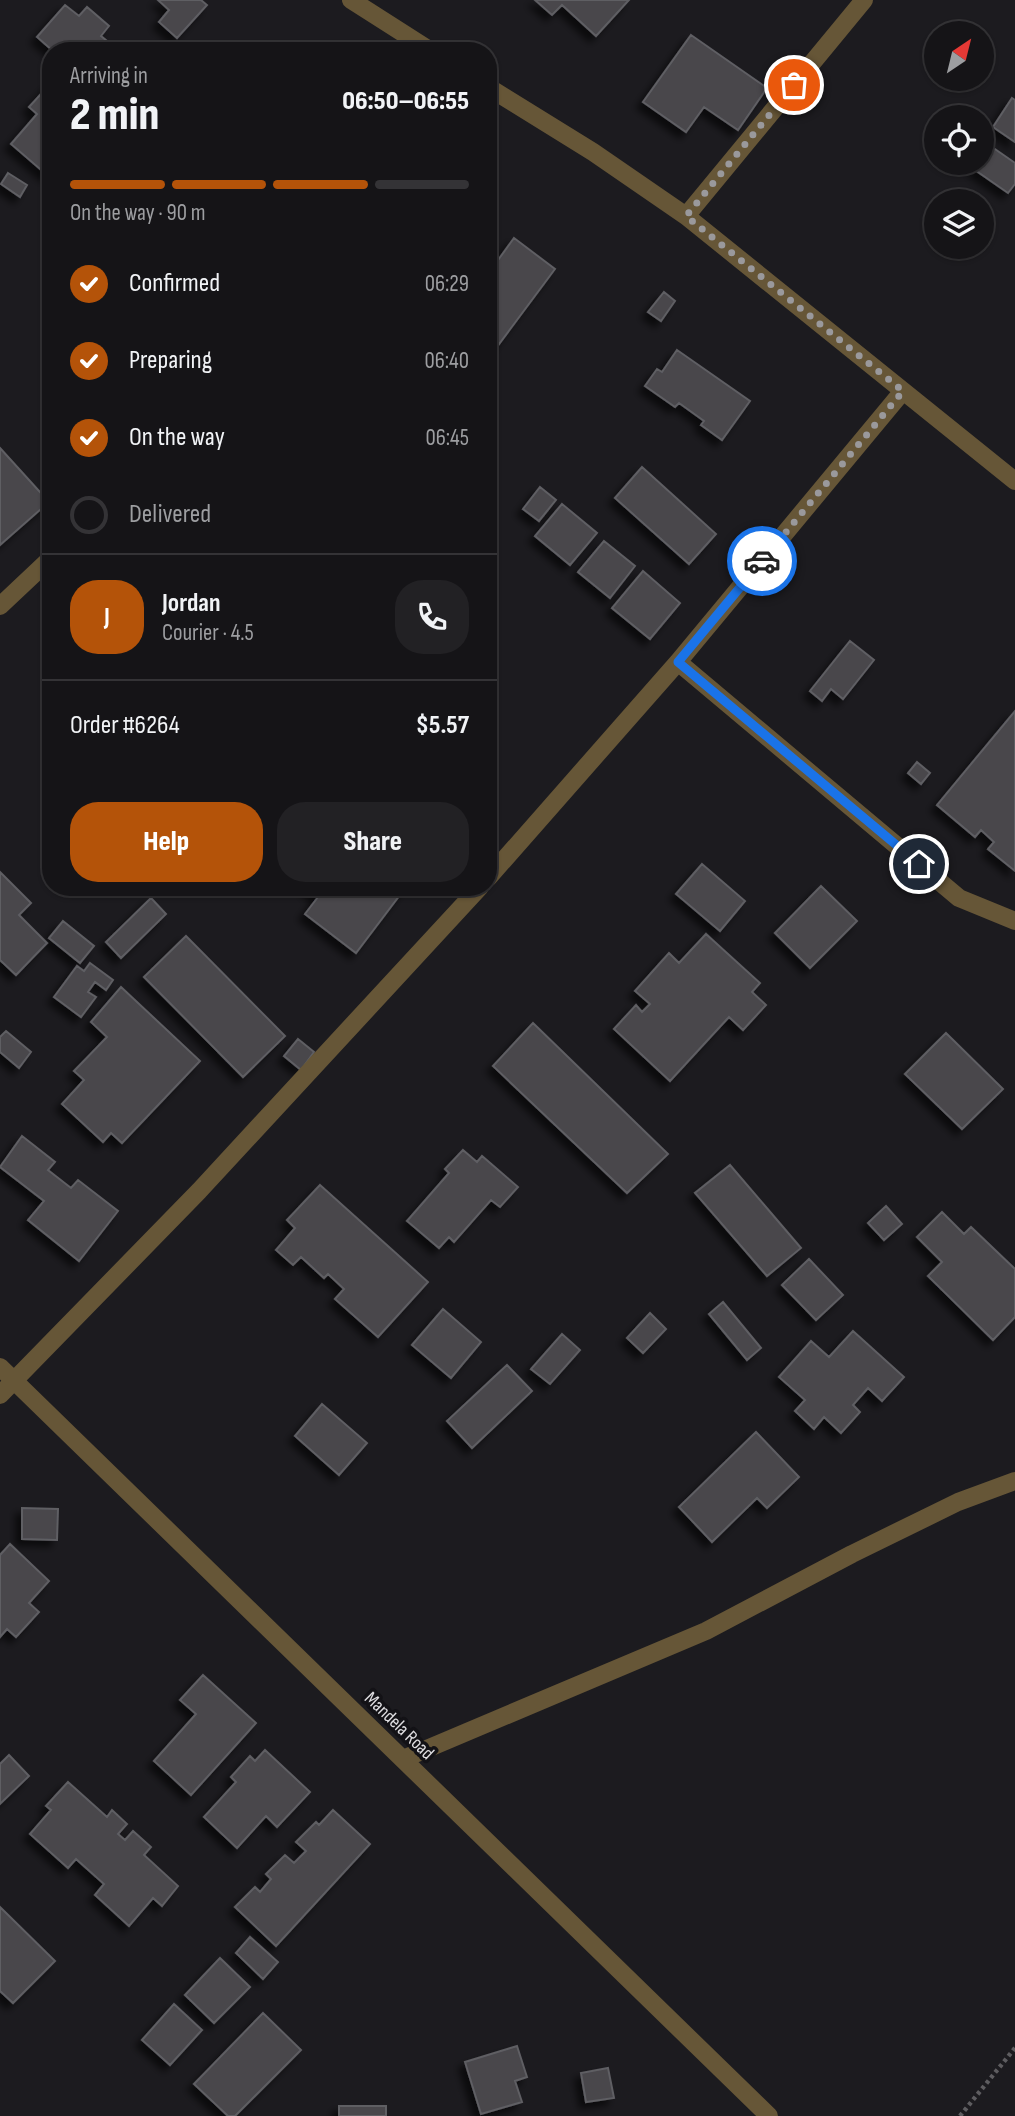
<!DOCTYPE html>
<html lang="en">
<head>
<meta charset="utf-8">
<style>
  :root { --surface:#151417; --page:#222124; --text:#f1f3f6; --muted:#9d9ea1; --line:#343336; --accent:#b45309 }
  body { margin:0; font-family:"Sofia Sans Condensed",sans-serif; background:var(--page); color:var(--text); height:100vh; display:flex; flex-direction:column; font-size:26px; white-space:nowrap }
  * { box-sizing:border-box; margin:0 }
  p { font-size:23px; color:var(--muted) }
  .icon { flex:none; width:38px; height:38px; fill:none; stroke:currentColor; stroke-width:2; stroke-linecap:round; stroke-linejoin:round }
  .map { position:relative; flex:1; overflow:hidden }
  .details { position:absolute; left:42px; top:42px; width:455px; height:854px; display:flex; flex-direction:column; background:var(--surface); border-radius:28px; box-shadow:0 2px 5px #0004,0 0 0 2px var(--line) }
  .details>* { flex:none }
  .needle { width:46px; rotate:35deg }
  .tools { position:absolute; left:924px; top:21px; display:grid; gap:14px }
  .tools a { display:grid; place-items:center; width:70px; height:70px; border-radius:50%; background:var(--surface); box-shadow:0 2px 5px #0004,0 0 0 2px var(--line); font-size:35px }
  .pin { position:absolute; display:grid; place-items:center; width:60px; height:60px; color:#fff; margin:-30px; border:4px solid #fff; border-radius:50%; box-shadow:0 2px 7px #0007 }
  .courier { position:absolute; display:grid; place-items:center; width:70px; height:70px; margin:-35px; border:5px solid #1a73e8; border-radius:50%; background:#fff; color:#222; box-shadow:0 2px 9px #0007 }
  .overview em { font-style:normal; font-weight:800 }
  .overview div { display:flex; flex-direction:column-reverse }
  .overview { display:flex; align-items:center; justify-content:space-between; height:119px; padding:0 28px }
  h1 { font-size:46px; font-weight:800; line-height:52px }
  .bar { display:grid; grid-template-columns:repeat(4,1fr); gap:10px 7px; align-content:center; height:84px; padding:0 28px }
  .bar i { height:9px; border-radius:5px; background:var(--line) }
  .bar .on { background:var(--accent) }
  .bar p { grid-column:span 4 }
  .line { display:flex; align-items:center; gap:18px; padding:0 28px; border-top:2px solid var(--line) }
  .line div { flex:1 }
  .round { display:grid; place-items:center; flex:none; width:74px; height:74px; border-radius:28px; background:var(--page) }
  ol { padding:0 28px; list-style:none }
  li { display:flex; align-items:center; gap:21px; height:77px }
  li p { margin-inline-start:auto }
  li .icon { padding:7px; border-radius:50%; background:var(--accent); color:#fff; stroke-width:4 }
  li:last-child { color:var(--muted) }
  li i { width:38px; height:38px; border:4px solid var(--line); border-radius:50% }
  .cta { display:flex; gap:14px; margin-top:auto; padding:14px 28px }
  .cta a { flex:1; height:80px; border-radius:28px; background:var(--accent); color:#fff; font-size:28px; font-weight:800; line-height:80px; text-align:center }
  .cta a+a { background:var(--page); color:var(--text) }
  .map>svg:first-child { display:block }
  .building { fill:#48474c; stroke:#5f5e63; stroke-width:2; filter:url(#shadow) }
  .lines { fill:none; stroke-linecap:round; stroke-linejoin:round }
  .path { stroke:#5e5d60; stroke-width:4.5; stroke-dasharray:3.5 3.5; stroke-linecap:butt }
  .minor { stroke:#665637; stroke-width:18 }
  .done { stroke:#9a999c; stroke-width:7; stroke-dasharray:0 12.6 }
  .route { stroke:#1a73e8; stroke-width:9 }
  .labels { text-anchor:middle; dominant-baseline:central; stroke-width:7; stroke-linejoin:round; paint-order:stroke }
  .street-label { font-size:19px; fill:#dedde0; stroke:#131216 }
</style>
</head>
<body>
<div class="map">
<svg width="1015" height="2116" viewBox="0 0 1015 2116">
  <defs>
    <filter id="shadow"><feDropShadow dx="-6" dy="6" stdDeviation="3.5" flood-color="#0009"/></filter>
  </defs>
  <rect width="100%" height="100%" fill="#1c1b1f"/>
  <!-- building -->
  <path class="building" d="M158,0H201L207,5L177,38L159,22L169,10Z
    M535,0H629L596,36L562,5L552,15Z
    M65,5L79,16L87,7L109,26L101,36L117,49L115,51H53L37,37Z
    M691,35L767,88L738,130L704,107L686,132L643,102Z
    M51,83V172L47,175L11,144L37,114L29,107Z
    M1012,98L1015,100V142L993,127Z
    M992,147L1015,163V184L1008,193L975,170Z
    M8,173L27,185L20,197L1,184Z
    M514,238L555,269L488,359V274Z
    M664,292L675,301L661,321L648,312Z
    M677,350L750,401L722,440L701,425L704,421L679,403L675,407L645,386L657,369L662,372Z
    M0,448L49,502L0,545Z
    M642,467L716,534L689,564L615,498Z
    M540,487L556,500L539,521L523,509Z
    M562,504L597,533L570,565L535,536Z
    M604,541L635,566L610,598L578,572Z
    M643,571L680,603L650,639L612,608Z
    M850,641L874,660L843,699L831,689L822,701L810,691Z
    M1015,711V871L988,849L994,842L981,830L975,837L937,805Z
    M917,762L930,773L921,784L908,773Z
    M702,864L745,901L720,931L676,894Z
    M0,872L31,903L19,915L47,943L16,975L0,960Z
    M821,886L857,921L810,968L775,933Z
    M306,887H406L356,953L305,914L318,897Z
    M151,898L166,914L121,958L106,942Z
    M63,921L94,946L80,963L49,938Z
    M706,934L760,983L752,992L766,1005L743,1030L729,1017L670,1081L614,1029L636,1005L642,1012L650,1004L635,991L669,953L679,963Z
    M186,936L285,1036L243,1077L144,977Z
    M90,963L113,980L106,990L95,982L88,992L96,997L81,1017L54,997L77,966L84,971Z
    M121,987L200,1061L122,1143L111,1133L103,1142L62,1104L84,1080L74,1071L107,1037L91,1022Z
    M533,1023L668,1154L627,1193L493,1066Z
    M6,1031L31,1052L19,1068L0,1052V1037Z
    M946,1033L1003,1089L962,1129L905,1074Z
    M298,1039L314,1052L301,1070L284,1056Z
    M22,1136L55,1162L48,1170L71,1188L78,1180L118,1211L79,1261L28,1220L44,1201L0,1167Z
    M463,1150L477,1162L482,1156L518,1187L500,1207L491,1200L454,1242L449,1237L439,1248L407,1221L449,1173L445,1169Z
    M730,1165L801,1248L767,1276L695,1193Z
    M320,1185L428,1282L378,1337L335,1299L344,1289L328,1274L324,1278L301,1257L293,1265L276,1250L295,1228L287,1220Z
    M886,1206L902,1224L884,1240L868,1223Z
    M942,1212L964,1234L971,1227L1015,1269V1317L993,1340L928,1276L942,1262L917,1237Z
    M809,1259L843,1295L816,1320L782,1285Z
    M723,1302L761,1348L747,1360L709,1314Z
    M443,1309L481,1342L451,1378L412,1345Z
    M650,1313L666,1329L643,1353L627,1338Z
    M853,1331L904,1377L882,1401L868,1388L853,1405L860,1412L841,1433L824,1417L814,1429L795,1411L805,1400L779,1377L811,1341L829,1357Z
    M562,1334L580,1350L550,1384L531,1369Z
    M507,1365L532,1391L472,1448L447,1421Z
    M322,1404L367,1443L339,1475L295,1436Z
    M756,1432L799,1477L767,1508L757,1498L712,1542L679,1507Z
    M22,1508L58,1509L57,1540L22,1539Z
    M10,1544L49,1581L29,1603L39,1612L16,1637L7,1629L0,1637V1555Z
    M203,1675L256,1723L191,1795L154,1761L196,1714L180,1700Z
    M265,1750L310,1792L277,1827L266,1816L237,1848L204,1817L236,1782L231,1777L250,1756L255,1761Z
    M9,1755L29,1776L0,1804V1764Z
    M68,1782L107,1817L112,1810L127,1824L118,1834L125,1840L133,1831L151,1847L144,1855L178,1886L162,1906L153,1898L129,1926L95,1895L104,1884L76,1859L68,1868L30,1834L51,1810L46,1806Z
    M333,1810L370,1844L276,1946L235,1907L255,1887L260,1892L271,1879L266,1874L285,1855L294,1863L306,1851L296,1842L316,1822L319,1825Z
    M0,1907L55,1961L13,2003L0,1991Z
    M250,1937L278,1962L263,1979L236,1953Z
    M220,1958L250,1987L214,2023L185,1995Z
    M174,2004L202,2030L170,2065L142,2040Z
    M263,2013L301,2050L235,2116H228L194,2084Z
    M517,2046L527,2077L515,2081L522,2102L481,2114L465,2062Z
    M608,2068L614,2098L586,2102L581,2073Z
    M339,2106H386V2116H339Z"/>
  <g class="lines">
    <!-- path -->
    <path class="path" d="M960,2116L1015,2048"/>
    <!-- minor -->
    <path class="minor" d="M351,0L431,51
      M488,87L593,152L686,216L1015,481
      M686,216L864,0
      M0,606L51,558
      M678,662L959,898L1015,921
      M488,878L678,662L903,391
      M0,1367L769,2116
      M0,1395L199,1191L480,887
      M403,1759L706,1631L852,1554L958,1502L1015,1481"/>
  </g>
  <g class="lines">
    <!-- done -->
    <path class="done" d="M762,561L903,391L686,216L794,85"/>
    <!-- route -->
    <path class="route" d="M762,561L678,662L919,864"/>
  </g>
  <g class="labels">
    <!-- street labels -->
    <g class="street-label">
      <text transform="translate(399 1726) rotate(44)">Mandela Road</text>
    </g>
  </g>
</svg>
<div class="tools">
<a><svg class="needle" viewBox="-14 -14 28 28"><path d="M0-13l5 13h-10z" fill="#e53935"/><path d="M0 13l5-13h-10z" fill="#9d9ea1"/></svg></a>
<a><svg class="icon" aria-label="locate" viewBox="0 0 24 24"><circle cx="12" cy="12" r="6"/><path d="M12 2v4M12 18v4M2 12h4M18 12h4"/></svg></a>
<a><svg class="icon" aria-label="layers" viewBox="0 0 24 24"><path d="M12 4l9 5-9 5-9-5zM3 14l9 5 9-5"/></svg></a>
</div>
<div class="pin" style="left:794px;top:85px;background:#ea580c"><svg class="icon" aria-label="bag" viewBox="0 0 24 24"><path d="M5 8h14l-1 12H6zM9 8a3 3 0 0 1 6 0"/></svg></div>
<div class="pin" style="left:919px;top:864px;background:#1f2937"><svg class="icon" aria-label="home" viewBox="0 0 24 24"><path d="M3 11l9-7 9 7M6 9v11h12V9"/></svg></div>
<div class="courier" style="left:762px;top:561px"><svg class="icon" aria-label="car" viewBox="0 0 24 24"><path d="M5 17H2v-5l4-1 3-4h7l3 4 3 1v5h-3M9 17h6M6 11h13"/><circle cx="7" cy="17" r="2"/><circle cx="17" cy="17" r="2"/></svg></div>
<section class="details">
<div class="overview"><div><h1>2 min</h1><p>Arriving in</p></div><em>06:50–06:55</em></div>
<div class="bar"><i class="on"></i><i class="on"></i><i class="on"></i><i></i><p>On the way · 90 m</p></div>
<ol>
<li><svg class="icon" aria-label="check" viewBox="0 0 24 24"><path d="M5 12l5 5 9-10"/></svg>Confirmed<p>06:29</p></li>
<li><svg class="icon" aria-label="check" viewBox="0 0 24 24"><path d="M5 12l5 5 9-10"/></svg>Preparing<p>06:40</p></li>
<li><svg class="icon" aria-label="check" viewBox="0 0 24 24"><path d="M5 12l5 5 9-10"/></svg>On the way<p>06:45</p></li>
<li><i></i>Delivered</li>
</ol>
<div class="line" style="height:126px"><b class="round" style="background:var(--accent);color:#fff">J</b><div><b>Jordan</b><p>Courier · 4.5</p></div><a class="round"><svg class="icon" aria-label="phone" viewBox="0 0 24 24"><path d="M5 4h4l2 5-3 2q2 4 5 5l2-3 5 2v4C11 20 4 13 5 4z"/></svg></a></div>
<div class="line" style="height:91px"><div>Order #6264</div><b>$5.57</b></div>
<div class="cta"><a>Help</a><a>Share</a></div>
</section>
</div>
</body>
</html>
